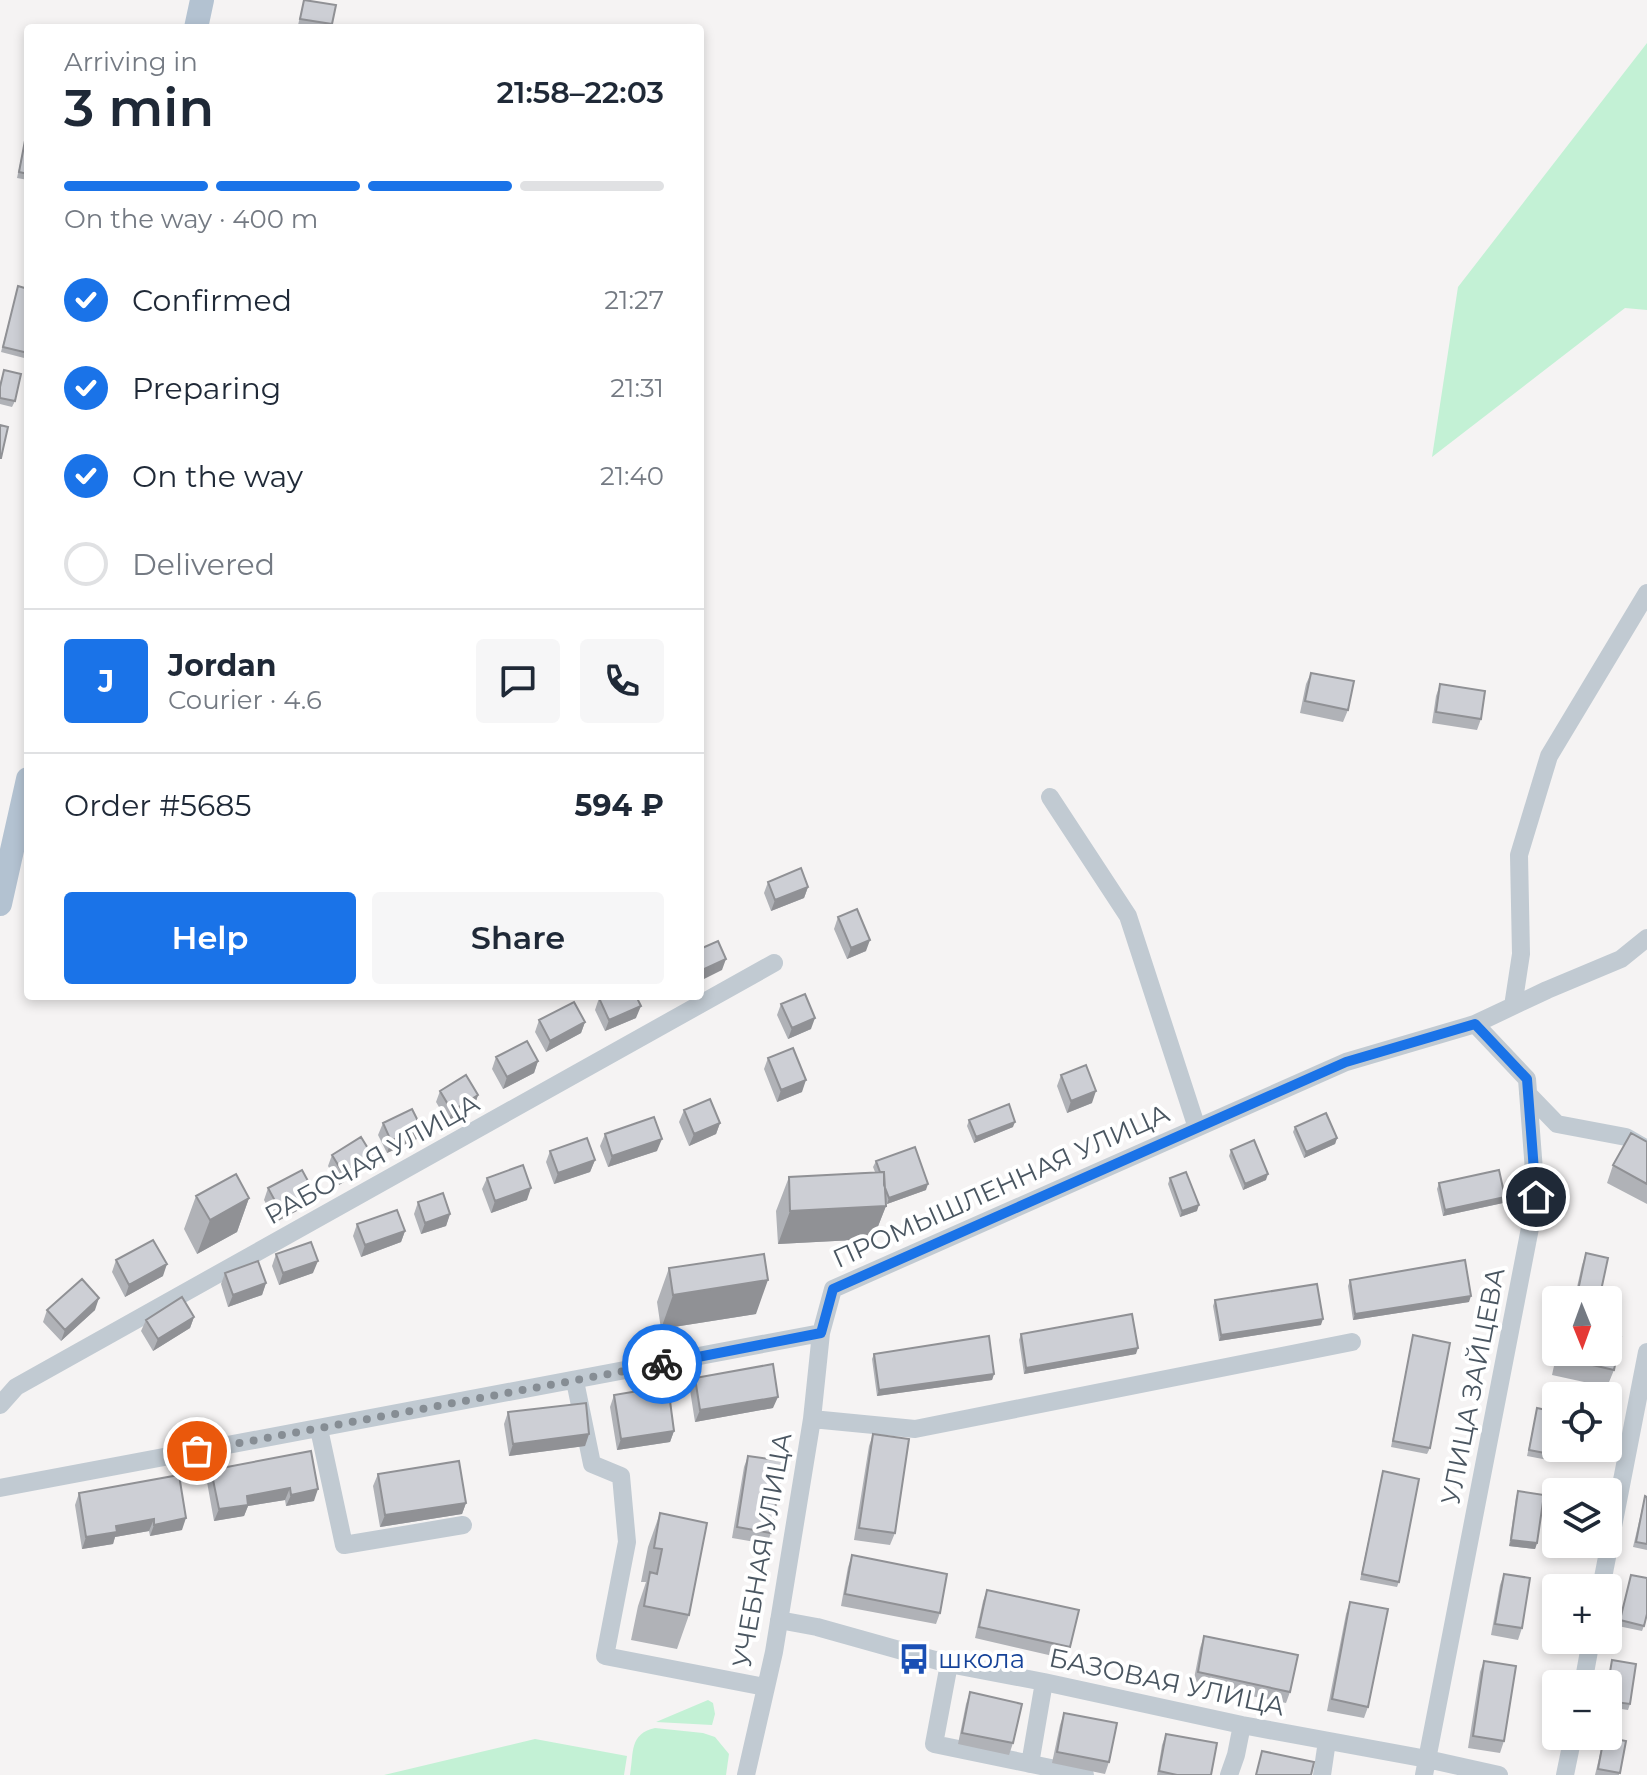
<!DOCTYPE html>
<html lang="en">
<head>
<meta charset="utf-8">
<style>
  :root { --surface:#fff; --page:#f6f6f7; --text:#1f2937; --muted:#747a83; --line:#e0e1e3; --accent:#1a73e8 }
  body { margin:0; font-family:Montserrat,sans-serif; background:var(--page); color:var(--text); height:100vh; display:flex; flex-direction:column; font-size:30px; white-space:nowrap }
  * { box-sizing:border-box; margin:0 }
  p { font-size:26px; color:var(--muted) }
  .icon { flex:none; width:44px; height:44px; fill:none; stroke:currentColor; stroke-width:2; stroke-linecap:round; stroke-linejoin:round }
  .map { position:relative; flex:1; overflow:hidden }
  .side { position:absolute; left:24px; top:24px; width:680px; height:976px; display:flex; flex-direction:column; background:var(--surface); border-radius:8px; box-shadow:0 4px 12px #0003 }
  .side>* { flex:none }
  .needle { width:52px; rotate:179deg }
  .controls { position:absolute; left:1542px; top:1286px; display:grid; gap:16px }
  .controls a { display:grid; place-items:center; width:80px; height:80px; border-radius:8px; background:var(--surface); box-shadow:0 4px 12px #0003; font-size:40px }
  .pin { position:absolute; display:grid; place-items:center; width:68px; height:68px; color:#fff; margin:-34px; border:4px solid #fff; border-radius:50%; box-shadow:0 2px 8px #0007 }
  .courier { position:absolute; display:grid; place-items:center; width:80px; height:80px; margin:-40px; border:6px solid #1a73e8; border-radius:50%; background:#fff; color:#222; box-shadow:0 2px 10px #0007 }
  .overview em { font-style:normal; font-weight:600 }
  .overview div { display:flex; flex-direction:column-reverse }
  .overview { display:flex; align-items:center; justify-content:space-between; height:136px; padding:0 40px }
  h1 { font-size:52px; font-weight:600; line-height:60px }
  .bar { display:grid; grid-template-columns:repeat(4,1fr); gap:12px 8px; align-content:center; height:96px; padding:0 40px }
  .bar i { height:10px; border-radius:6px; background:var(--line) }
  .bar .on { background:var(--accent) }
  .bar p { grid-column:span 4 }
  .line { display:flex; align-items:center; gap:20px; padding:0 40px; border-top:2px solid var(--line) }
  .line div { flex:1 }
  .round { display:grid; place-items:center; flex:none; width:84px; height:84px; border-radius:8px; background:var(--page) }
  ol { padding:0 40px; list-style:none }
  li { display:flex; align-items:center; gap:24px; height:88px }
  li p { margin-inline-start:auto }
  li .icon { padding:8px; border-radius:50%; background:var(--accent); color:#fff; stroke-width:4 }
  li:last-child { color:var(--muted) }
  li i { width:44px; height:44px; border:4px solid var(--line); border-radius:50% }
  .primary-button { display:flex; gap:16px; margin-top:auto; padding:16px 40px }
  .primary-button a { flex:1; height:92px; border-radius:8px; background:var(--accent); color:#fff; font-size:32px; font-weight:600; line-height:92px; text-align:center }
  .primary-button a+a { background:var(--page); color:var(--text) }
  .map>svg:first-child { display:block }
  .green { fill:#c3f1d5 }
  .lines { fill:none; stroke-linecap:round; stroke-linejoin:round }
  .minor { stroke:#c1cad2; stroke-width:18 }
  .major { stroke:#b3c2d1; stroke-width:24 }
  .wall { fill:#b0b2b7 }
  .shaded-wall { fill:#909195 }
  .building { fill:#cdcfd5; stroke:#909195; stroke-width:2 }
  .done { stroke:#868d94; stroke-width:8; stroke-dasharray:0 14.4 }
  .route { stroke:#1a73e8; stroke-width:10 }
  .labels { text-anchor:middle; dominant-baseline:central; stroke-width:8; stroke-linejoin:round; paint-order:stroke }
  .street-label { font-size:26px; fill:#4a5661; stroke:#fff }
  .transit-label { font-size:26px; fill:#164399; stroke:#fff; text-anchor:start }
</style>
</head>
<body>
<div class="map">
<svg width="1647" height="1775" viewBox="0 0 1647 1775">
  <rect width="100%" height="100%" fill="#f5f3f3"/>
  <!-- green -->
  <path class="green" d="M1647,43V310L1625,308L1432,457L1458,287Z
    M708,1700L713,1703L715,1714L712,1725L656,1722Z
    M655,1728L703,1733L715,1737L729,1754L726,1775H630C634,1752 629,1734 655,1728Z
    M535,1739L627,1756L624,1775H384Z"/>
  <g class="lines">
    <!-- minor -->
    <path class="minor" d="M1050,797L1128,916L1197,1128
      M1513,1006L1521,954L1519,855L1549,756L1647,593
      M1528,1094L1557,1124L1626,1137L1647,1149
      M575,1381L592,1464L621,1476L627,1542L605,1656L765,1687
      M0,1405L16,1387L774,963
      M812,1419L915,1429L1352,1342
      M319,1429L344,1545L463,1525
      M0,1488L821,1333
      M1601,1588L1647,1352
      M779,1620L817,1627L949,1664L1044,1682L1242,1725L1427,1759L1499,1775
      M949,1664L934,1744L1085,1775
      M1583,1684L1591,1640
      M1030,1764L1044,1682
      M746,1775L774,1652L812,1419L821,1333L833,1289L1346,1062L1475,1024L1547,990L1621,959L1647,938
      M1229,1775L1236,1755L1242,1725
      M1322,1775L1327,1741
      M1424,1775L1536,1197L1527,1079L1475,1024
      M1565,1775L1573,1736"/>
    <!-- major -->
    <path class="major" d="M196,28L202,0
      M0,904L28,779"/>
  </g>
  <!-- wall -->
  <path class="wall" d="M304,0L332,24L331,28H318L298,25Z
    M27,130H28V180L17,178Z
    M18,286L28,289V359L1,352Z
    M4,370L15,401L12,407L0,404V383Z
    M1311,673L1348,710L1343,722L1300,713L1306,684Z
    M1440,684L1481,719L1477,730L1432,723L1436,696Z
    M768,882L808,887L804,898L771,911L764,893Z
    M838,917L866,951L847,959L834,929Z
    M599,998L636,1018L605,1031L595,1010Z
    M781,1004L811,1029L788,1039L777,1015Z
    M539,1020L585,1022L581,1033L546,1052L535,1032Z
    M496,1057L538,1061L534,1073L503,1089L492,1069Z
    M768,1058L802,1092L777,1102L764,1069Z
    M1061,1075L1092,1103L1067,1113L1057,1086Z
    M440,1091L478,1095L474,1107L448,1122L436,1102Z
    M684,1110L720,1123L716,1134L689,1146L679,1122Z
    M969,1120L1013,1127L974,1143L967,1126Z
    M383,1123L417,1139L387,1153L378,1135Z
    M1295,1127L1337,1138L1335,1144L1304,1158L1293,1132Z
    M605,1134L657,1151L608,1167L600,1146Z
    M1647,1142V1204L1607,1183L1613,1165Z
    M1231,1150L1266,1180L1243,1190L1229,1156Z
    M550,1151L595,1160L590,1172L554,1184L546,1162Z
    M332,1155L368,1167L339,1185L328,1166Z
    M876,1161L926,1190L887,1204L885,1200L886,1206L873,1239L778,1244L776,1211L789,1177L875,1172L873,1167Z
    M487,1178L527,1200L491,1213L482,1189Z
    M1170,1178L1197,1211L1180,1217L1168,1184Z
    M1439,1183L1503,1203L1443,1216L1437,1189Z
    M268,1188L310,1204L276,1222L264,1200Z
    M196,1196L249,1198L237,1232L197,1254L184,1229Z
    M418,1202L450,1214L446,1226L421,1234L414,1214Z
    M357,1224L405,1231L401,1242L361,1257L353,1236Z
    M1586,1253L1599,1300H1574L1582,1265Z
    M276,1254L313,1273L279,1285L272,1266Z
    M116,1260L163,1276L125,1297L112,1272Z
    M669,1268L756,1314L661,1329L657,1302Z
    M225,1273L266,1283L262,1295L228,1307L221,1284Z
    M1350,1280L1469,1302L1353,1320L1348,1286Z
    M1215,1300L1321,1325L1219,1341L1213,1306Z
    M47,1310H95L61,1341L43,1322Z
    M194,1317L190,1328L153,1351L141,1331L146,1320Z
    M1021,1334L1136,1354L1024,1374L1019,1340Z
    M1413,1335L1430,1448L1427,1454L1391,1447Z
    M1557,1352H1608L1614,1370L1607,1387L1552,1375Z
    M874,1354L994,1374L992,1380L877,1396L872,1359Z
    M695,1378L773,1408L695,1422L690,1390Z
    M614,1395L674,1431L670,1442L617,1450L610,1407Z
    M1537,1408L1550,1454L1548,1460L1527,1456Z
    M508,1412L589,1434L585,1446L509,1456L504,1424Z
    M873,1434L895,1533L890,1545L854,1540L869,1446Z
    M311,1451L314,1501L286,1506L285,1500L248,1506L244,1516L214,1521L207,1482L211,1470Z
    M748,1456L771,1533L767,1544L732,1538L744,1467Z
    M1383,1471L1399,1582L1397,1587L1360,1580Z
    M378,1474L466,1503L462,1514L380,1527L373,1486Z
    M1518,1491L1537,1543L1535,1549L1509,1546L1516,1497Z
    M79,1493L182,1530L150,1536L149,1531L115,1537L113,1544L82,1549L75,1505Z
    M1645,1496L1647,1497V1550L1633,1547Z
    M660,1513L689,1615L677,1649L631,1640L638,1606L646,1582H641L648,1547Z
    M852,1555L940,1613L936,1624L841,1606L848,1567Z
    M1504,1574L1522,1628L1518,1640L1491,1635L1500,1585Z
    M1631,1575L1644,1626L1642,1631L1618,1626Z
    M987,1590L1070,1647L1066,1659L975,1638L983,1601Z
    M1350,1602L1368,1707L1364,1718L1327,1711L1346,1614Z
    M1204,1636L1290,1692L1286,1703L1193,1684L1200,1648Z
    M1612,1660L1630,1704L1628,1710L1608,1707V1684H1607Z
    M1484,1661L1504,1741L1500,1753L1468,1748L1480,1672Z
    M970,1692L1013,1743L1009,1755L958,1744L966,1704Z
    M1064,1713L1109,1762L1105,1774L1052,1763L1060,1725Z
    M1166,1734L1211,1775H1157L1162,1745Z
    M1604,1737L1626,1741L1619,1775H1595Z"/>
  <!-- shaded-wall -->
  <path class="shaded-wall" d="M808,887L804,898L771,911L775,900Z
    M870,940L866,951L847,959L851,948Z
    M726,959L722,970L700,981V971Z
    M641,1006L636,1018L605,1031L609,1020Z
    M815,1018L811,1029L788,1039L792,1028Z
    M585,1022L581,1033L546,1052L550,1041Z
    M538,1061L534,1073L503,1089L507,1077Z
    M806,1080L802,1092L777,1102L781,1090Z
    M1096,1091L1092,1103L1067,1113L1071,1101Z
    M478,1095L474,1107L448,1122L452,1111Z
    M1015,1122L1013,1127L974,1143L976,1137Z
    M720,1123L716,1134L689,1146L694,1134Z
    M421,1127L417,1139L387,1153L391,1141Z
    M1337,1138L1335,1144L1304,1158L1306,1152Z
    M662,1139L657,1151L608,1167L612,1156Z
    M372,1155L368,1167L339,1185L343,1173Z
    M595,1160L590,1172L554,1184L558,1173Z
    M1268,1174L1266,1180L1243,1190L1245,1184Z
    M928,1184L926,1190L887,1204L889,1198Z
    M531,1188L527,1200L491,1213L495,1201Z
    M314,1192L310,1204L276,1222L280,1210Z
    M1505,1197L1503,1203L1443,1216L1445,1210Z
    M249,1198L237,1232L197,1254L210,1220Z
    M1199,1205L1197,1211L1180,1217L1182,1211Z
    M886,1206L873,1239L778,1244L790,1211Z
    M450,1214L446,1226L421,1234L425,1223Z
    M405,1231L401,1242L361,1257L365,1245Z
    M318,1261L313,1273L279,1285L283,1273Z
    M167,1264L163,1276L125,1297L129,1285Z
    M768,1280L756,1314L661,1329L673,1295Z
    M266,1283L262,1295L228,1307L233,1295Z
    M1471,1296L1469,1302L1353,1320L1355,1314Z
    M99,1298L95,1310L61,1341L65,1330Z
    M194,1317L190,1328L153,1351L158,1339Z
    M1323,1319L1321,1325L1219,1341L1221,1335Z
    M1138,1348L1136,1354L1024,1374L1026,1368Z
    M994,1374L992,1380L877,1396L879,1390Z
    M778,1397L773,1408L695,1422L700,1410Z
    M674,1431L670,1442L617,1450L621,1439Z
    M589,1434L585,1446L509,1456L513,1444Z
    M290,1488L285,1500L248,1506L244,1516L214,1521L219,1509L247,1496Z
    M318,1489L314,1501L286,1506L291,1495Z
    M466,1503L462,1514L380,1527L385,1515Z
    M186,1518L182,1530L150,1536L154,1525Z
    M154,1519L149,1531L115,1537L113,1544L82,1549L86,1537L116,1526Z
    M1511,1540L1537,1543L1535,1549L1509,1546Z"/>
  <!-- building -->
  <path class="building" d="M304,0L336,5L332,24L300,19Z
    M27,130H28V174L19,172Z
    M18,286L28,289V353L3,347Z
    M4,370L21,374L15,401L0,398V387Z
    M0,425L8,427L1,458H0Z
    M1311,673L1354,681L1348,710L1305,701Z
    M1440,684L1485,691L1481,719L1436,712Z
    M801,868L808,887L775,900L768,882Z
    M857,909L870,940L851,948L838,917Z
    M718,941L726,959L700,971V949Z
    M805,994L815,1018L792,1028L781,1004Z
    M604,996H636L641,1006L609,1020L599,998Z
    M574,1002L585,1022L550,1041L539,1020Z
    M527,1041L538,1061L507,1077L496,1057Z
    M793,1048L806,1080L781,1090L768,1058Z
    M1086,1065L1096,1091L1071,1101L1061,1075Z
    M466,1075L478,1095L452,1111L440,1091Z
    M710,1099L720,1123L694,1134L684,1110Z
    M1009,1104L1015,1122L976,1137L969,1120Z
    M412,1109L421,1127L391,1141L383,1123Z
    M1326,1113L1337,1138L1306,1152L1295,1127Z
    M654,1117L662,1139L612,1156L605,1134Z
    M1631,1133L1647,1142V1184L1613,1165Z
    M361,1137L372,1155L343,1173L332,1155Z
    M587,1138L595,1160L558,1173L550,1151Z
    M1254,1140L1268,1174L1245,1184L1231,1150Z
    M915,1147L928,1184L889,1198L884,1185V1172H880L876,1161Z
    M523,1165L531,1188L495,1201L487,1178Z
    M302,1170L314,1192L280,1210L268,1188Z
    M1499,1170L1505,1197L1445,1210L1439,1183Z
    M884,1172L886,1206L790,1211L789,1177Z
    M1186,1172L1199,1205L1182,1211L1170,1178Z
    M236,1174L249,1198L210,1220L196,1196Z
    M443,1193L450,1214L425,1223L418,1202Z
    M397,1210L405,1231L365,1245L357,1224Z
    M153,1240L167,1264L129,1285L116,1260Z
    M311,1242L318,1261L283,1273L276,1254Z
    M1586,1253L1608,1258L1599,1300H1576Z
    M764,1254L768,1280L673,1295L669,1268Z
    M1465,1260L1471,1296L1355,1314L1350,1280Z
    M258,1261L266,1283L233,1295L225,1273Z
    M82,1279L99,1298L65,1330L47,1310Z
    M1317,1284L1323,1319L1221,1335L1215,1300Z
    M182,1297L194,1317L158,1339L146,1320Z
    M1132,1314L1138,1348L1026,1368L1021,1334Z
    M1608,1334L1621,1337L1614,1370L1558,1357L1559,1352H1608Z
    M1413,1335L1450,1343L1430,1448L1393,1441Z
    M989,1336L994,1374L879,1390L874,1354Z
    M773,1364L778,1397L700,1410L695,1378Z
    M668,1386L674,1431L621,1439L614,1395Z
    M586,1403L589,1434L513,1444L508,1412Z
    M1537,1408L1556,1412V1424L1550,1454L1529,1450Z
    M873,1434L909,1439L895,1533L859,1528Z
    M311,1451L318,1489L291,1495L290,1488L247,1496L248,1505L219,1509L211,1470Z
    M748,1456L783,1461L771,1533L737,1527Z
    M459,1461L466,1503L385,1515L378,1474Z
    M1383,1471L1419,1479L1399,1582L1362,1574Z
    M179,1475L186,1518L154,1525V1519L116,1526L117,1532L86,1537L79,1493Z
    M1518,1491L1544,1495L1537,1543L1511,1540Z
    M1645,1496L1647,1497V1544L1636,1542Z
    M660,1513L707,1523L689,1615L644,1606L650,1572L657,1574L662,1549L654,1548Z
    M852,1555L947,1574L940,1613L845,1594Z
    M1504,1574L1530,1578L1522,1628L1495,1624Z
    M1631,1575L1647,1578V1614L1644,1626L1620,1620Z
    M987,1590L1079,1610L1070,1647L979,1627Z
    M1350,1602L1388,1609L1368,1707L1332,1699Z
    M1204,1636L1298,1655L1290,1692L1198,1672Z
    M1612,1660L1636,1664L1630,1704L1608,1701V1684Z
    M1484,1661L1516,1666L1504,1741L1473,1736Z
    M970,1692L1022,1704L1013,1743L962,1733Z
    M1064,1713L1117,1723L1109,1762L1057,1752Z
    M1166,1734L1217,1743L1211,1775H1177L1159,1771Z
    M1604,1737L1626,1741L1620,1773L1598,1769Z
    M1262,1751L1314,1762L1311,1775H1256Z"/>
  <g class="lines">
    <!-- done -->
    <path class="done" d="M197,1451L662,1364"/>
    <!-- route -->
    <path class="route" d="M662,1364L821,1333L833,1289L1346,1062L1475,1024L1527,1079L1536,1197"/>
  </g>
  <!-- icons -->
  <defs>
    <symbol id="bus-bare" viewBox="-9 -9 18 18"><path d="M-5-6H5V4H4V6H2V4H-2V6H-4V4H-5ZM-3.5-4V0h7V-4ZM-3.5 1.2v1.5H-2V1.2ZM2 1.2v1.5H3.5V1.2Z" fill="#1a4fb4" stroke="#fff" stroke-width="2.5" paint-order="stroke"/></symbol>
  </defs>
  <g fill-rule="evenodd">
    <use href="#bus-bare" x="892" y="1637" width="44" height="44"/>
  </g>
  <g class="labels">
    <!-- street labels -->
    <g class="street-label">
      <text transform="translate(372 1159) rotate(-29)">РАБОЧАЯ УЛИЦА</text>
      <text transform="translate(1001 1186) rotate(-24)">ПРОМЫШЛЕННАЯ УЛИЦА</text>
      <text transform="translate(1473 1386) rotate(-79)">УЛИЦА ЗАЙЦЕВА</text>
      <text transform="translate(762 1550) rotate(-80)">УЧЕБНАЯ УЛИЦА</text>
      <text transform="translate(1167 1682) rotate(12)">БАЗОВАЯ УЛИЦА</text>
    </g>
    <!-- transit labels -->
    <g class="transit-label">
      <text x="938" y="1659">школа</text>
    </g>
  </g>
</svg>
<div class="controls">
<a><svg class="needle" viewBox="-14 -14 28 28"><path d="M0-13l5 13h-10z" fill="#e53935"/><path d="M0 13l5-13h-10z" fill="#747a83"/></svg></a>
<a><svg class="icon" aria-label="locate" viewBox="0 0 24 24"><circle cx="12" cy="12" r="6"/><path d="M12 2v4M12 18v4M2 12h4M18 12h4"/></svg></a>
<a><svg class="icon" aria-label="layers" viewBox="0 0 24 24"><path d="M12 4l9 5-9 5-9-5zM3 14l9 5 9-5"/></svg></a>
<a>+</a>
<a>−</a>
</div>
<div class="pin" style="left:197px;top:1451px;background:#ea580c"><svg class="icon" aria-label="bag" viewBox="0 0 24 24"><path d="M5 8h14l-1 12H6zM9 8a3 3 0 0 1 6 0"/></svg></div>
<div class="pin" style="left:1536px;top:1197px;background:#1f2937"><svg class="icon" aria-label="home" viewBox="0 0 24 24"><path d="M3 11l9-7 9 7M6 9v11h12V9"/></svg></div>
<div class="courier" style="left:662px;top:1364px"><svg class="icon" aria-label="bike" viewBox="0 0 24 24"><circle cx="6" cy="16" r="4"/><circle cx="18" cy="16" r="4"/><path d="M6 16l4-8h5l3 8M10 8l3 8H6M13 5h3"/></svg></div>
<section class="side">
<div class="overview"><div><h1>3 min</h1><p>Arriving in</p></div><em>21:58–22:03</em></div>
<div class="bar"><i class="on"></i><i class="on"></i><i class="on"></i><i></i><p>On the way · 400 m</p></div>
<ol>
<li><svg class="icon" aria-label="check" viewBox="0 0 24 24"><path d="M5 12l5 5 9-10"/></svg>Confirmed<p>21:27</p></li>
<li><svg class="icon" aria-label="check" viewBox="0 0 24 24"><path d="M5 12l5 5 9-10"/></svg>Preparing<p>21:31</p></li>
<li><svg class="icon" aria-label="check" viewBox="0 0 24 24"><path d="M5 12l5 5 9-10"/></svg>On the way<p>21:40</p></li>
<li><i></i>Delivered</li>
</ol>
<div class="line" style="height:144px"><b class="round" style="background:var(--accent);color:#fff">J</b><div><b>Jordan</b><p>Courier · 4.6</p></div><a class="round"><svg class="icon" aria-label="chat" viewBox="0 0 24 24"><path d="M4 5h16v11H9l-5 4z"/></svg></a><a class="round"><svg class="icon" aria-label="phone" viewBox="0 0 24 24"><path d="M5 4h4l2 5-3 2q2 4 5 5l2-3 5 2v4C11 20 4 13 5 4z"/></svg></a></div>
<div class="line" style="height:104px"><div>Order #5685</div><b>594 ₽</b></div>
<div class="primary-button"><a>Help</a><a>Share</a></div>
</section>
</div>
</body>
</html>
